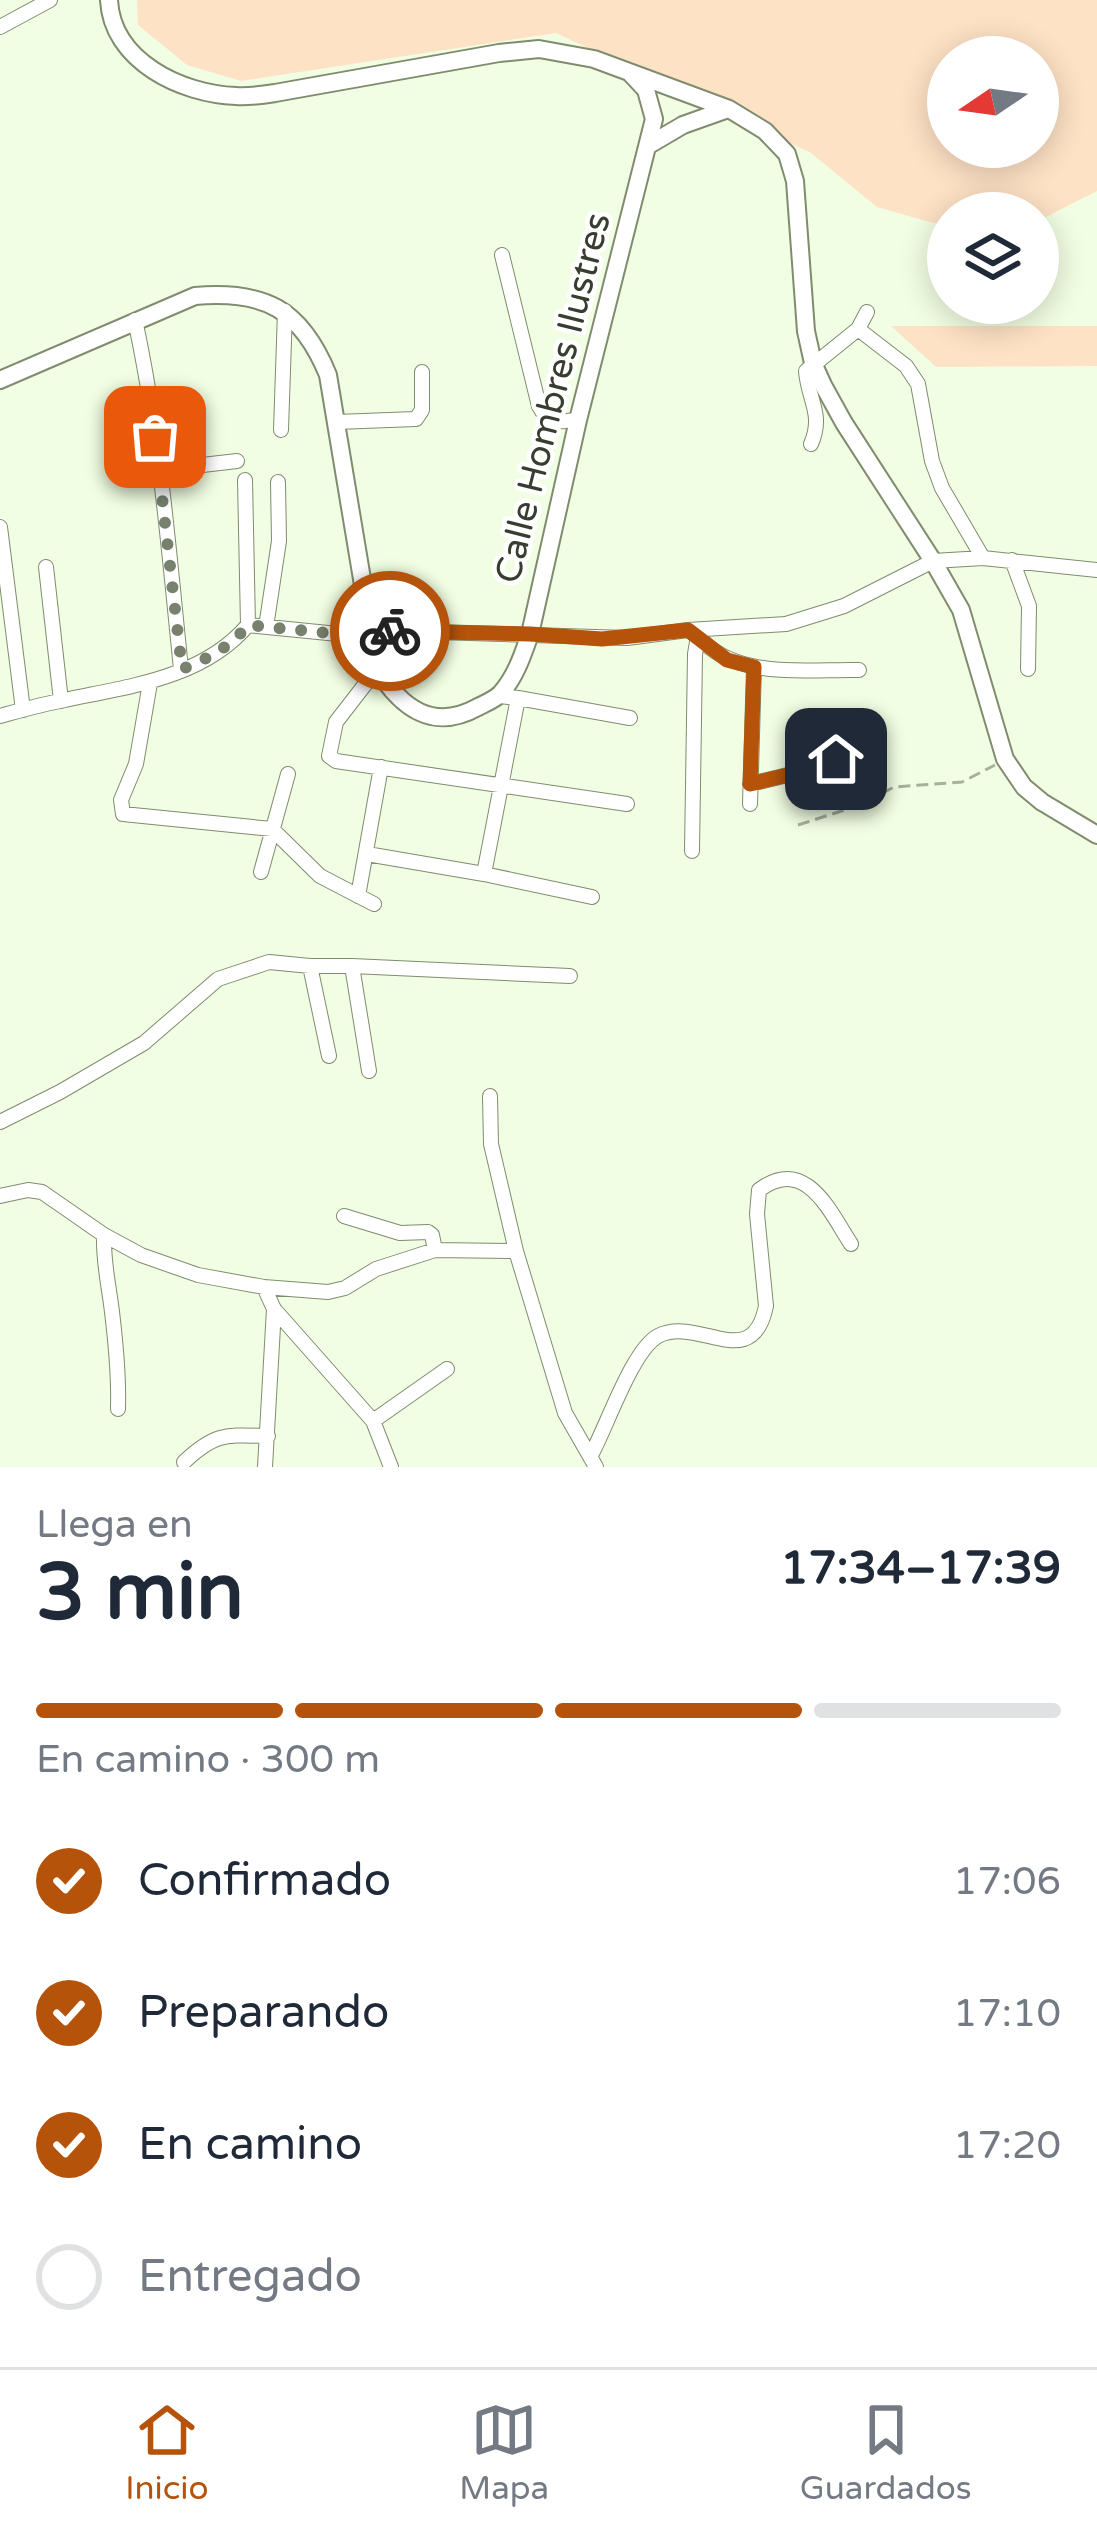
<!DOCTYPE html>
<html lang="es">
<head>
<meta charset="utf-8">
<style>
  :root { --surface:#fff; --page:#f2f2f3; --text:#1f2937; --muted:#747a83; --line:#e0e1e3; --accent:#b45309 }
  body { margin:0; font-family:"Varela Round",sans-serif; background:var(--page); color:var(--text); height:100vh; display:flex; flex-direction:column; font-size:45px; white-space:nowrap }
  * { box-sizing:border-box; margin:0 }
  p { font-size:39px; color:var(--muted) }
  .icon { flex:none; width:66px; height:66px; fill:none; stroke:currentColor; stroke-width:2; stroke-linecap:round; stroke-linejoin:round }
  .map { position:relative; height:1467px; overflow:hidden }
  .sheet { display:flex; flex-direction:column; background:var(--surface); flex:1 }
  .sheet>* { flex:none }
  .needle { width:78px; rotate:257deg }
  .fabs { position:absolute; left:927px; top:36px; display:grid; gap:24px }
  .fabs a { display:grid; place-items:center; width:132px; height:132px; border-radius:50%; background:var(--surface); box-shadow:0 6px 30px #0003; font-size:60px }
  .pin { position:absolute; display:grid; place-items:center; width:102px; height:102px; color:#fff; margin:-51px; border-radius:24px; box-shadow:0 6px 18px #0006 }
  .courier { position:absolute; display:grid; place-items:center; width:120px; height:120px; margin:-60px; border:9px solid #b45309; border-radius:50%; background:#fff; color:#222; box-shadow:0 3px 15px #0007 }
  .headline em { font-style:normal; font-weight:700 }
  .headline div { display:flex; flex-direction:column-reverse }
  .headline { display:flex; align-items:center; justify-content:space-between; height:204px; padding:0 36px }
  h1 { font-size:78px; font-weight:700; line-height:90px }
  .bar { display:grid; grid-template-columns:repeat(4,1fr); gap:18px 12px; align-content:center; height:144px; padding:0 36px }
  .bar i { height:15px; border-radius:9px; background:var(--line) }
  .bar .active { background:var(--accent) }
  .bar p { grid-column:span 4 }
  ol { padding:0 36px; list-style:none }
  li { display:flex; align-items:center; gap:36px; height:132px }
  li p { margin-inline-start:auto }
  li .icon { padding:12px; border-radius:50%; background:var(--accent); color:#fff; stroke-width:4 }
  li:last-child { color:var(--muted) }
  li i { width:66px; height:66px; border:6px solid var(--line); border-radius:50% }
  .dock { display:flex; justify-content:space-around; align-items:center; height:168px; border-top:3px solid var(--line); background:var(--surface); font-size:33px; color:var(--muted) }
  .dock a { display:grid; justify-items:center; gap:6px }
  .dock .active { color:var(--accent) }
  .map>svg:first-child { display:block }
  .green { fill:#fee2c5; fill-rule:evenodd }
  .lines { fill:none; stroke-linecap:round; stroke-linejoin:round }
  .minor-casing { stroke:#7f8c6d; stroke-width:16 }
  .major-casing { stroke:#7f8c6d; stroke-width:20 }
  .path { stroke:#a7b09b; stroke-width:3; stroke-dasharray:12 6; stroke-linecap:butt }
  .minor { stroke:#fff; stroke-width:14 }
  .major { stroke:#fff; stroke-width:16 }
  .done { stroke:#78816e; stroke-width:12; stroke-dasharray:0 21.6 }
  .route { stroke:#b45309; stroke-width:15 }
  .labels { text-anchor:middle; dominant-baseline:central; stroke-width:9; stroke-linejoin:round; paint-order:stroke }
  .street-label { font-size:36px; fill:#373d2f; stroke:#fff }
</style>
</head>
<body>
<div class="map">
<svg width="1097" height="1467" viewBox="0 0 1097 1467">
  <rect width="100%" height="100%" fill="#f2fee3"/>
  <!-- green -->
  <path class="green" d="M137,0H1097V191L1038,221V213H948V224L933,223L877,207L811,153L556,33L241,81L187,65L138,25ZM948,57H1038V147H948Z
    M891,326H1097V366L936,367Z"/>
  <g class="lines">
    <defs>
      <path id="minor" d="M0,27L50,0
        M502,255L539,406C550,427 557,421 578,420
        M135,320C160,435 169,553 181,669
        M858,329L867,312
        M336,422L416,419L422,410V372
        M281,430L285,311
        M811,444C824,414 808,400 806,371L858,329L906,366L918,384L932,461L942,488L983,558
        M159,470L237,461
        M245,480L248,625
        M0,527L23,710
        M1012,560L1029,606L1028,669
        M46,567L61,701
        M266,627L279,541L278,482
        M688,630L698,636L695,654L692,851
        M698,636C734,680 806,669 859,670
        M377,669L336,722L329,756L336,761L627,804
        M150,683L136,764L121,800L123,814L272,829L320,876L374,904
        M518,698L630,718
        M0,716C22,710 43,704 65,700C130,686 203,678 248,625L348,635L371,630L627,638L688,630L786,624L844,606L933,561L983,558L1097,570
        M750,784C795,774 822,768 861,742
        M750,804L754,667
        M367,854L484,874L592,897
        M261,872L288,774
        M484,874L518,698L500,696
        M358,896L381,767
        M310,966L329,1056
        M352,966L369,1071
        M490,1096L491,1144L516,1251
        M0,1122L60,1092L144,1043L218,979L269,962L310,966H352L570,976
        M0,1196L28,1190L42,1192L104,1235L141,1255L198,1275L264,1287L328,1292L345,1288L376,1269L435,1250L516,1251L565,1413L596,1467
        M344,1216L400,1233L428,1232L432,1235L435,1250
        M104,1235C103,1262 109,1286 112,1312C116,1345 119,1376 118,1409
        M264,1287L274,1309L373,1421L447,1369
        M373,1421L391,1467
        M590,1457C606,1429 632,1350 658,1336C698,1315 752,1375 766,1306L757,1214L759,1190C806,1155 830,1212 851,1244
        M184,1462C216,1432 226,1435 268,1436
        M265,1467L274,1309"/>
      <path id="major" d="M109,0C112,61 181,94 236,96C249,97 262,95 275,93L499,53L539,49L594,59L729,109L765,131L787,154L795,181L806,331L813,363L823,385L844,423L933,561L961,610L1005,759L1024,787L1042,802L1097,835
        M649,145L683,125L728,109
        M0,380L195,296C265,290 301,309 328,375L377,669C401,708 433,732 478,707C486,703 496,699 501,693C516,676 523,654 530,634L578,420L654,119L646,90L631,74"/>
    </defs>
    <!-- minor casing -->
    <use href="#minor" class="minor-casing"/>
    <!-- major casing -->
    <use href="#major" class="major-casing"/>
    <!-- path -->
    <path class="path" d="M798,825L860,805L894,787L962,782L995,765"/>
    <!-- minor -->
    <use href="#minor" class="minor"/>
    <!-- major -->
    <use href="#major" class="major"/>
  </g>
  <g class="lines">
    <!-- done -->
    <path class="done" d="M155,437L182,669C209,658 229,648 248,625L348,635L390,631"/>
    <!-- route -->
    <path class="route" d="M390,631L530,634L602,639L688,630L727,660L754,667L750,784L809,770L836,759"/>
  </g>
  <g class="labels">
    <!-- street labels -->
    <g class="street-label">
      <text transform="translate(553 398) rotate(-76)">Calle Hombres Ilustres</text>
    </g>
  </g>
</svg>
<div class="fabs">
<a><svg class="needle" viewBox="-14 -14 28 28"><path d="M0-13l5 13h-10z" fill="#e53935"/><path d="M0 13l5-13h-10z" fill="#747a83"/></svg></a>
<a><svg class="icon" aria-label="layers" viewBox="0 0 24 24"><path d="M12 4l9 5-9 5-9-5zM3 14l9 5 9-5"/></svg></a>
</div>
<div class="pin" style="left:155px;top:437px;background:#ea580c"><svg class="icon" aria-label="bag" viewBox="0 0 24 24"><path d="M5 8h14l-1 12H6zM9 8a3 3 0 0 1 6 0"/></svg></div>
<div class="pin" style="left:836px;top:759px;background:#1f2937"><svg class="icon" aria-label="home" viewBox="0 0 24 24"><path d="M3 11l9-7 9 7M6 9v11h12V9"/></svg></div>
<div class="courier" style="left:390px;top:631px"><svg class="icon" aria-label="bike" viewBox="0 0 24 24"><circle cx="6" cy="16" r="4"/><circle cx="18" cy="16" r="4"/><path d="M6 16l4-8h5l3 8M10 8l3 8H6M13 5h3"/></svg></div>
</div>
<section class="sheet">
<div class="headline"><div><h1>3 min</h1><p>Llega en</p></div><em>17:34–17:39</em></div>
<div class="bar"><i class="active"></i><i class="active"></i><i class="active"></i><i></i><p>En camino · 300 m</p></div>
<ol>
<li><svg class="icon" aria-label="check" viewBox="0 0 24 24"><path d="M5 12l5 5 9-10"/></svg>Confirmado<p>17:06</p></li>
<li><svg class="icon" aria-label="check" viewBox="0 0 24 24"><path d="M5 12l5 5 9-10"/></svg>Preparando<p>17:10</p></li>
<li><svg class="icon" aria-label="check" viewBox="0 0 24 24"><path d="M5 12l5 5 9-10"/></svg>En camino<p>17:20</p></li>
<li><i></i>Entregado</li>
</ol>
</section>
<nav class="dock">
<a class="active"><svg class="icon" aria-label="home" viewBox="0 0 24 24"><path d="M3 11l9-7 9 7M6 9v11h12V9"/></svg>Inicio</a>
<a><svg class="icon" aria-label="map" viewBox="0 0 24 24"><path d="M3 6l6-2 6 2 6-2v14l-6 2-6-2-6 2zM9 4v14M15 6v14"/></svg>Mapa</a>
<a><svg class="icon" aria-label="saved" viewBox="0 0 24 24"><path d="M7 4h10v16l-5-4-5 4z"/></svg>Guardados</a>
</nav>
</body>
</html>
